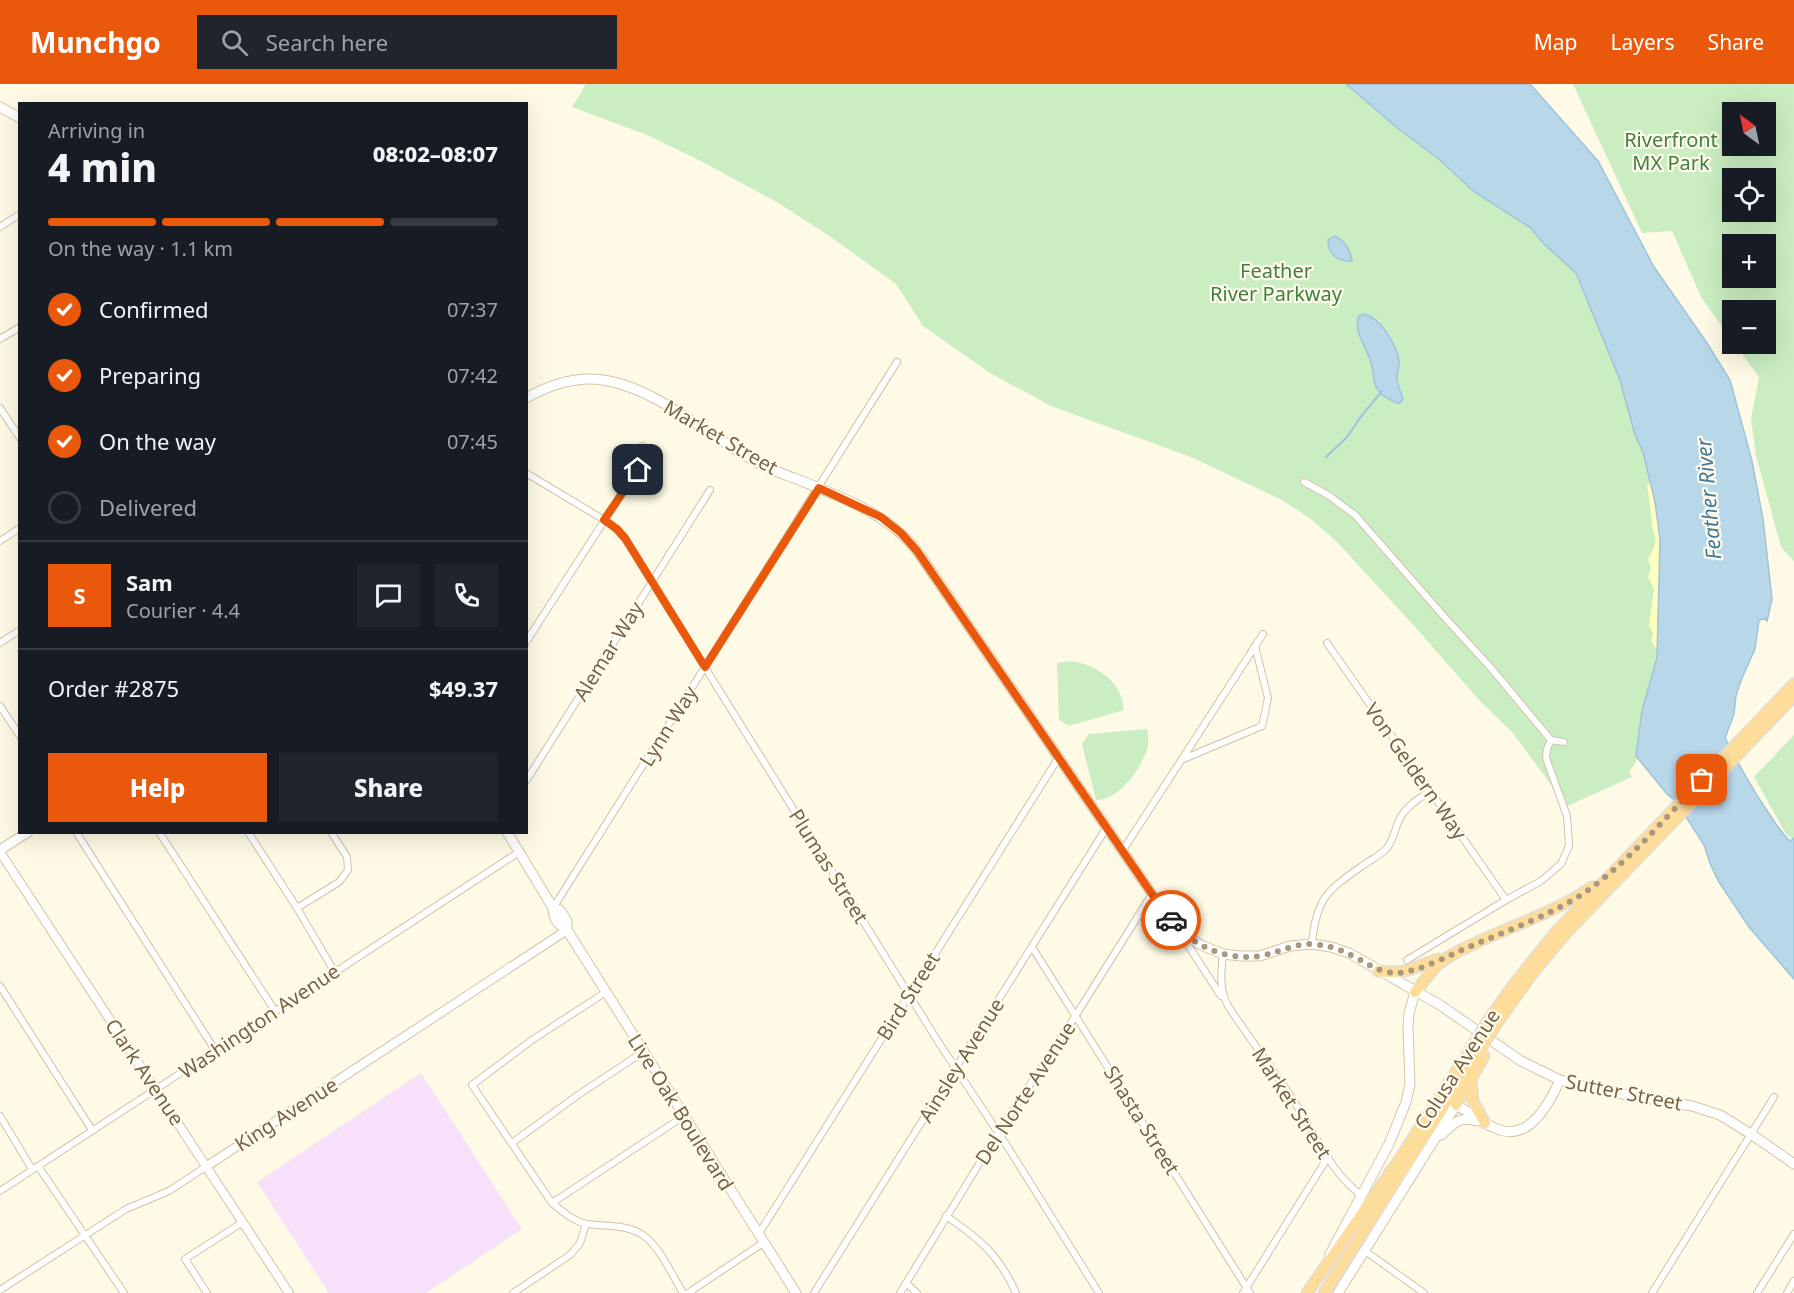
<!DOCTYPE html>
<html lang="en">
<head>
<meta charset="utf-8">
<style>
  :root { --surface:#171b24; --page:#20242c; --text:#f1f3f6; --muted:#9ea1a6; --line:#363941; --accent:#ea580c }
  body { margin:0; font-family:"Noto Sans",sans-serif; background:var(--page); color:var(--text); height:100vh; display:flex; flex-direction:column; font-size:22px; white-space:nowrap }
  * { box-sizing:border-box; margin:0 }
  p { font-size:20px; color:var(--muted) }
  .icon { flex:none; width:33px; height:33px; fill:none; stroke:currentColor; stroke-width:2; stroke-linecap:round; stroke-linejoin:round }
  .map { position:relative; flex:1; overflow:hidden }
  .sheet { position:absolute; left:18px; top:18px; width:510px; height:732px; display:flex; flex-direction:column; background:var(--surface); border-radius:0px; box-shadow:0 6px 24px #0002 }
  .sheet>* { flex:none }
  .needle { width:39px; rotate:327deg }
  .controls { position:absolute; left:1722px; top:18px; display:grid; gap:12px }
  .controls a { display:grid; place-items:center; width:54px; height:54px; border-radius:0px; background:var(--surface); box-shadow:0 6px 24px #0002; font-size:30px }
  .pin { position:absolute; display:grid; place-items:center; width:51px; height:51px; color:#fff; margin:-26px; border-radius:12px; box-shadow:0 3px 9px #0006 }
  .courier { position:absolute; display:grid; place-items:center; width:60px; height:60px; margin:-30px; border:4px solid #ea580c; border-radius:50%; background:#fff; color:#222; box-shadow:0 2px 8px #0007 }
  .head em { font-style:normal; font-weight:800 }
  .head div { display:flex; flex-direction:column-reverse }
  .head { display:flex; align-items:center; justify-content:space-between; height:102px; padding:0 30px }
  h1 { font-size:39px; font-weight:800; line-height:45px }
  .bar { display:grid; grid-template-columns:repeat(4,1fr); gap:9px 6px; align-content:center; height:72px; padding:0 30px }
  .bar i { height:8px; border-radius:4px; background:var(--line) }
  .bar .active { background:var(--accent) }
  .bar p { grid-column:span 4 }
  .line { display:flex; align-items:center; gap:15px; padding:0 30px; border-top:2px solid var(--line) }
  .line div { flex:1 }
  .round { display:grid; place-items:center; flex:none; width:63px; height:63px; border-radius:0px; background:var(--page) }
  ol { padding:0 30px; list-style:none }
  li { display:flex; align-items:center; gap:18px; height:66px }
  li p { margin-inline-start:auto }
  li .icon { padding:6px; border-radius:50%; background:var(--accent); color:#fff; stroke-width:4 }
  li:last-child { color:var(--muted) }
  li i { width:33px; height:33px; border:3px solid var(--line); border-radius:50% }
  .button { display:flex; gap:12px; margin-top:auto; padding:12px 30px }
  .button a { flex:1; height:69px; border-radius:0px; background:var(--accent); color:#fff; font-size:24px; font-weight:800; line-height:69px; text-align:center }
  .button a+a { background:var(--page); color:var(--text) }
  header { display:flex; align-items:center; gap:36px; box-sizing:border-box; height:84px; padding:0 30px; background:var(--accent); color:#fff }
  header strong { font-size:28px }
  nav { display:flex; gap:33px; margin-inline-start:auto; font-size:21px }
  .search { width:420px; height:54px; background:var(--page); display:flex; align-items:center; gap:15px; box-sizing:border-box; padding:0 21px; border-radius:0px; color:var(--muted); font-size:22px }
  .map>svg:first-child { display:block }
  .education { fill:#f7e1fa }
  .green { fill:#caedc2; fill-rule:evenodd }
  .sand { fill:#ffffbe }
  .water { fill:#b8d7e9; stroke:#9dc4db; stroke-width:1.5 }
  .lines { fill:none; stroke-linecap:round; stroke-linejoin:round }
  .stream { stroke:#9dc4db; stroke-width:2 }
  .minor-casing { stroke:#d0c3aa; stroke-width:8 }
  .tertiary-casing { stroke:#d0c3aa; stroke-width:10 }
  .secondary-casing { stroke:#d4c5a7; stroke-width:11 }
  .trunk-casing { stroke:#e2ddd7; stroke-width:13 }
  .minor { stroke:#fff; stroke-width:6 }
  .tertiary { stroke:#fff; stroke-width:8 }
  .secondary { stroke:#fff; stroke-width:9 }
  .trunk { stroke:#fedc9a; stroke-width:10 }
  .trunk-bridge-casing { stroke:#e2ddd7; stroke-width:13; stroke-linecap:butt }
  .trunk-bridge { stroke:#fedc9a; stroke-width:10 }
  .done { stroke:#a8987f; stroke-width:6; stroke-dasharray:0 10.8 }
  .route { stroke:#ea580c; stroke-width:8 }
  .labels { text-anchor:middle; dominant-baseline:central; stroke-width:4.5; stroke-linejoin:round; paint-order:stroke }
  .park-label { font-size:20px; fill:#43803f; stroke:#fffced }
  .street-label { font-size:20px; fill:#796448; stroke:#fffced }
  .water-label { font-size:21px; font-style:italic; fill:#457a9c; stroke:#fffced }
</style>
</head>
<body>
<header>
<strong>Munchgo</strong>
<div class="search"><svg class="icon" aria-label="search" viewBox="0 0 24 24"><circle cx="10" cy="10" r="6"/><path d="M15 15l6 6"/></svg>Search here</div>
<nav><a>Map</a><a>Layers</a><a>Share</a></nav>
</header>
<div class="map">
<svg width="1794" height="1209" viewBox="0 0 1794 1209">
  <rect width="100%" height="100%" fill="#fefae5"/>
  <!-- education -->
  <path class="education" d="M421,989L522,1145L426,1209H329L257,1098Z"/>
  <!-- green -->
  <path class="green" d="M586,0H1346L1395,42L1440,76L1473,107L1531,144L1544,160L1576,188L1620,296L1635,351L1643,368L1655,418L1661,486L1657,574L1642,627L1636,678L1629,688L1632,693L1567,722L1512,648L1479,616L1416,544L1337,458L1311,435L1282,416L1191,373L1051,322L990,289L923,242L896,200L828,151L775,117L695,74L647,51L572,23Z
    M1573,0H1794V477L1781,463L1756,372L1751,335L1759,293L1735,260H1766V226H1732V257L1701,213L1672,147L1642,149ZM1766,28V62H1732V28ZM1766,94V128H1732V94ZM1732,160H1766V194H1732Z
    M1072,577C1092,580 1114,593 1121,612C1123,616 1123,622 1124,626L1069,642L1059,636L1057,579Z
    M1147,645C1148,650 1149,655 1148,660C1144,682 1120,716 1096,716L1082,660L1089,650Z
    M1794,651V756L1786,750L1754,693Z"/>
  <!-- sand -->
  <path class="sand" d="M1650,398L1655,418L1660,455L1657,566L1651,557L1653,549L1649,542L1654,505L1648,493L1651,484L1648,475C1653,464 1659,459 1653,446L1647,401Z"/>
  <!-- water -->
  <path class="water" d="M1346,0H1530L1598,77L1654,183L1707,259L1730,296L1752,377L1763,435L1772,515L1767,537L1765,535L1759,536L1755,565L1742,594L1736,611L1734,630L1725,654C1739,681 1753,707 1770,731C1776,740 1782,750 1790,757L1794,754V895L1749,843L1719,798L1711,782L1704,761L1676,717L1667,710L1636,672L1642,627L1657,574L1660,455L1655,418L1643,368L1635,351L1620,296L1576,189L1544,160L1531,144L1473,107L1440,76L1395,42Z
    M1335,152C1345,157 1351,167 1352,177C1339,178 1328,171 1328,156Z
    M1365,230C1382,236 1395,259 1399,276C1400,282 1396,289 1397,296C1398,302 1401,308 1403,315L1400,319H1397C1392,316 1384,313 1380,309C1373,302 1374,291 1372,282C1369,266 1352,248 1359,232Z"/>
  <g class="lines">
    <!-- stream -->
    <path class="stream" d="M1326,373L1348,352L1359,335L1382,307"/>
    <defs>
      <path id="minor" d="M0,143L20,130
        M0,255L20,243
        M0,324L20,354
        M526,389L611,440L625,455L939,959L1009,1065L1099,1209
        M1304,398L1328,411L1355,431L1448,537L1491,584L1551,656L1564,658
        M0,457L20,444
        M526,558L637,386L644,370L642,362
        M0,559L20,546
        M1327,559L1506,816
        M0,622L20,652
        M1181,676L1262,642L1268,614L1255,562
        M526,697L710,406
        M76,748L215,966
        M159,748L275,927
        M248,748L297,824L334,887
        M1123,766L1263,550
        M297,824L339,798L348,786L347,773L331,748
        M553,824L897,278
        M1182,852L1221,912
        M1312,860C1316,813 1328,806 1365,780C1372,775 1381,771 1387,764C1395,754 1395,741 1402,731C1409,720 1420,714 1430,707
        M1032,863L1250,1209
        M1223,870C1221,890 1219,904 1228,922C1250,955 1275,988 1297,1022C1316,1052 1332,1090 1361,1111
        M1407,876L1506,816L1541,797L1561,780L1569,762L1567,732L1546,674L1547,665L1551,656
        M0,902L92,1046
        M606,908L532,956L472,1001L552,1119C563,1128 574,1138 588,1140C607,1143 626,1140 643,1151C660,1163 672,1191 683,1209
        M0,1032L32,1085
        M512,1059L578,1011L643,968
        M38,1082L124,1209
        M0,1107L519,768
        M552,1119L684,1032
        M946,1132C980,1155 999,1171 1016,1209
        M758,1151L1059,673
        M1365,1167L1424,1209
        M907,1200L917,1209
        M0,1206L126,1125L169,1107L207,1082
        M207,1209L185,1175L243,1138
        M513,1209L570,1171L580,1159L586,1140
        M688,1209L763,1159
        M814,1209L1107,743
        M900,1209L998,1049L1076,931L1152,810
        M1243,1209L1328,1073
        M1652,1209L1774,1013
        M1757,1209L1794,1150
        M1787,1209L1794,1197"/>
      <path id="tertiary" d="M0,768L289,1209
        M207,1082L567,846"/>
      <path id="secondary" d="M0,23L20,34
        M526,314C551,300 581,291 609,297C663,308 712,355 760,380C771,386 783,390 794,394C839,412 891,430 920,471L1152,810L1174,839L1186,852L1201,861L1223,870L1241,872H1260L1290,862L1312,860L1331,863L1349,869L1440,921L1521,977L1560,996L1600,1006L1692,1022L1720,1031L1751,1050L1794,1080
        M507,748L553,824C553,834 558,841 567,846L796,1209
        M0,766L28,748
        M553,824L560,826L567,837V846
        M1441,1051C1454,1040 1459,1031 1477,1037
        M1330,1170L1389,1060L1406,1018L1410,1000L1408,942L1409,929L1415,908
        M1338,1209L1456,1021C1470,1028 1482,1039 1497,1045C1529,1058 1549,1020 1560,996"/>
      <path id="trunk" d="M1378,887C1409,891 1412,883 1439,875
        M1415,908L1436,882L1448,873C1495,846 1547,834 1592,803
        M1489,935L1515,899L1555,849L1794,600
        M1497,939L1535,886L1566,849L1794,612
        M1471,995L1473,1017L1485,1039
        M1456,1021L1484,972
        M1307,1209L1399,1076L1470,966
        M1324,1209L1477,970"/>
    </defs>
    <!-- minor casing -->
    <use href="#minor" class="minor-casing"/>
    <!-- tertiary casing -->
    <use href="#tertiary" class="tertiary-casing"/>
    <!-- secondary casing -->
    <use href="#secondary" class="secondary-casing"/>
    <!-- trunk casing -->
    <use href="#trunk" class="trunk-casing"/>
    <!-- minor -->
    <use href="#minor" class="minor"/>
    <!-- tertiary -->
    <use href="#tertiary" class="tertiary"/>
    <!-- secondary -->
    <use href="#secondary" class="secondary"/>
    <!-- trunk -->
    <use href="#trunk" class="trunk"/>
    <defs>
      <path id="trunk-bridge" d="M1470,966L1489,935
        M1477,970L1497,939"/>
    </defs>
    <!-- trunk-bridge casing -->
    <use href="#trunk-bridge" class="trunk-bridge-casing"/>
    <!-- trunk-bridge -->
    <use href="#trunk-bridge" class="trunk-bridge"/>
  </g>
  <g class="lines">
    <!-- done -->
    <path class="done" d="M1171,836C1192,862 1226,877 1260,872C1278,869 1292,860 1312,860C1326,861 1340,865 1351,871C1368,879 1378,889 1397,889C1419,888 1449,871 1469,863C1508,846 1549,832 1584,809C1629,778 1664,735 1702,696"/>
    <!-- route -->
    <path class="route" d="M638,386L604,436L617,445L625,454L705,583L819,404L881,433L901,449L917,467L1152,810L1171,836"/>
  </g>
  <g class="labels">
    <!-- park labels -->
    <g class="park-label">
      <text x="1671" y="55">Riverfront<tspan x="1671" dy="23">MX Park</tspan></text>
      <text x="1276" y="186">Feather<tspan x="1276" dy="23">River Parkway</tspan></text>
    </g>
    <!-- street labels -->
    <g class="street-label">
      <text transform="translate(721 353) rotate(30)">Market Street</text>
      <text transform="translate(608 567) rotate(-58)">Alemar Way</text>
      <text transform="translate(668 642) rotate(-58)">Lynn Way</text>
      <text transform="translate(1416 687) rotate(55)">Von Geldern Way</text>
      <text transform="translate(829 782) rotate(58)">Plumas Street</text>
      <text transform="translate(908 912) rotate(-58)">Bird Street</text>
      <text transform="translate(259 937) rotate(-34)">Washington Avenue</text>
      <text transform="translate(961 976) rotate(-58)">Ainsley Avenue</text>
      <text transform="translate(1457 985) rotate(-57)">Colusa Avenue</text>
      <text transform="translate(145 988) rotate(56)">Clark Avenue</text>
      <text transform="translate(1624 1008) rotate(11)">Sutter Street</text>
      <text transform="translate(1025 1009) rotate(-57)">Del Norte Avenue</text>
      <text transform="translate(1292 1019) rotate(57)">Market Street</text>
      <text transform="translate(681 1028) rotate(58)">Live Oak Boulevard</text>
      <text transform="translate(286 1030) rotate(-33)">King Avenue</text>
      <text transform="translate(1142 1036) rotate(58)">Shasta Street</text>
    </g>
    <!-- water labels -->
    <g class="water-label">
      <text transform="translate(1708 415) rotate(-95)">Feather River</text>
    </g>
  </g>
</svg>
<div class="controls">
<a><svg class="needle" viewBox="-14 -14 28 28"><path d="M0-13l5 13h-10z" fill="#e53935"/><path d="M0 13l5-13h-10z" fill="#9ea1a6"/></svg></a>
<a><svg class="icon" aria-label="locate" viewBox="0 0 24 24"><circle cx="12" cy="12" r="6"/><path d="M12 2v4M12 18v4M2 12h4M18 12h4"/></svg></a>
<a>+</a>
<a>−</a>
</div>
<div class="pin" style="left:1702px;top:696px;background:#ea580c"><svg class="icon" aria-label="bag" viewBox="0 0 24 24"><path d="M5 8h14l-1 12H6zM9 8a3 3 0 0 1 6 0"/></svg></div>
<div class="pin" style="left:638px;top:386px;background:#1f2937"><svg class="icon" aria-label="home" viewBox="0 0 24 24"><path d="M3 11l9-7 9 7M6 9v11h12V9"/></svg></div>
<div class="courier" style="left:1171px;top:836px"><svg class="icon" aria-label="car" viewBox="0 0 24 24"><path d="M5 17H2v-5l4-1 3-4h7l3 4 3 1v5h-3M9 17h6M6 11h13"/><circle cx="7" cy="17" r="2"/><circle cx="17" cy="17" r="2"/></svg></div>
<section class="sheet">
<div class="head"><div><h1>4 min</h1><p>Arriving in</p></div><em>08:02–08:07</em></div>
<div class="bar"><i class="active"></i><i class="active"></i><i class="active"></i><i></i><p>On the way · 1.1 km</p></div>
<ol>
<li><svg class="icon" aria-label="check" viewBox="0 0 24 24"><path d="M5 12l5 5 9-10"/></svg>Confirmed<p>07:37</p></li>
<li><svg class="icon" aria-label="check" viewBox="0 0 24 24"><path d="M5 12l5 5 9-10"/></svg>Preparing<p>07:42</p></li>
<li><svg class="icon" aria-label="check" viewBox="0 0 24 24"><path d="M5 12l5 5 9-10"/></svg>On the way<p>07:45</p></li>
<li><i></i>Delivered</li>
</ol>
<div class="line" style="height:108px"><b class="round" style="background:var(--accent);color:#fff">S</b><div><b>Sam</b><p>Courier · 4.4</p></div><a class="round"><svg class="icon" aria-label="chat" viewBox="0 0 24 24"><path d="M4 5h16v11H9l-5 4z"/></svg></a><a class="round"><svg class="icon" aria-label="phone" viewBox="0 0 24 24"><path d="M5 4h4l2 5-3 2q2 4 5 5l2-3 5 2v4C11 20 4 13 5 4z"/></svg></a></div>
<div class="line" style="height:78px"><div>Order #2875</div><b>$49.37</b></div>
<div class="button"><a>Help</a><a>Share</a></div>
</section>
</div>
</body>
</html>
